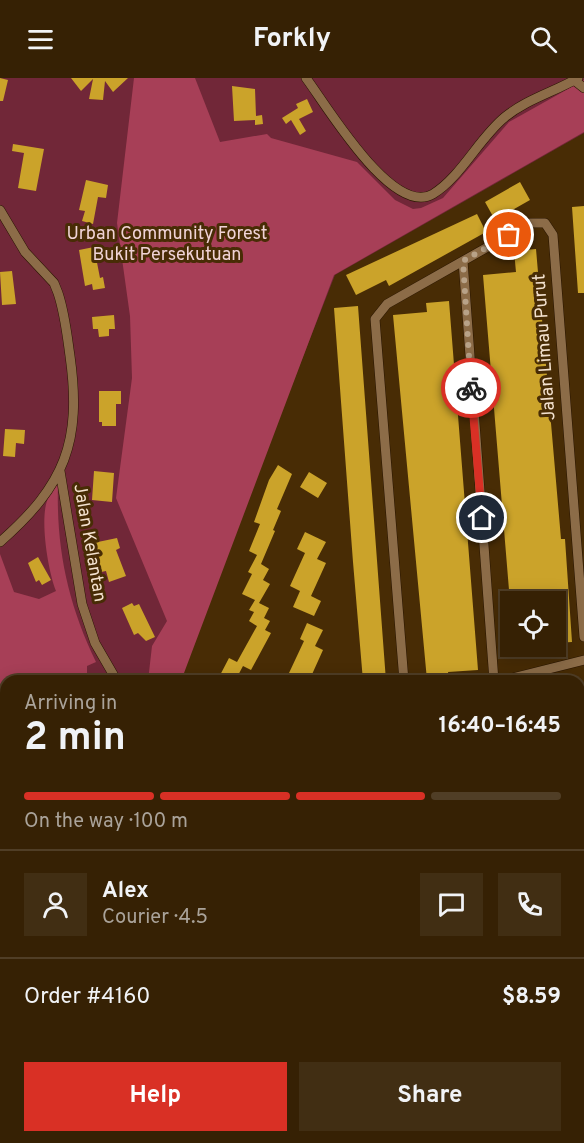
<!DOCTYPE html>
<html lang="en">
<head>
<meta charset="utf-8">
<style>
  :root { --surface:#362104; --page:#412e13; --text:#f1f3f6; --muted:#aaa39a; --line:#503e26; --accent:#d93025 }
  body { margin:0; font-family:Overpass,sans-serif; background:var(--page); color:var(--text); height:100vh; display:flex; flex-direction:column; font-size:22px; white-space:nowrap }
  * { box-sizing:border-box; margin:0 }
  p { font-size:20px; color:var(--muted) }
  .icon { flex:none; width:33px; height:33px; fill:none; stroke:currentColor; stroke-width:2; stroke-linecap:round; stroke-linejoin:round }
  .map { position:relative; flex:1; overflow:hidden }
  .details { position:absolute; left:0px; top:597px; width:585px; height:468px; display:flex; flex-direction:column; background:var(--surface); border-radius:18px 18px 0 0; box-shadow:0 3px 15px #0003,0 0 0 2px var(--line) }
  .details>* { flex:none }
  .fabs { position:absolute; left:500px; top:513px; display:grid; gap:12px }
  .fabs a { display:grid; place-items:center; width:66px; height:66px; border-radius:0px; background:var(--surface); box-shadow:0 3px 15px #0003,0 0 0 2px var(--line); font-size:30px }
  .pin { position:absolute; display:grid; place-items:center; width:51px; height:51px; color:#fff; margin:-26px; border:3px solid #fff; border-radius:50%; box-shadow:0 2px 6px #0007 }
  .courier { position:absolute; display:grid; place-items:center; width:60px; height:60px; margin:-30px; border:4px solid #d93025; border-radius:50%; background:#fff; color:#222; box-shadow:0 2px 8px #0007 }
  .headline em { font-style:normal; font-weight:700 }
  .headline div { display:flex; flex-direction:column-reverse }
  .headline { display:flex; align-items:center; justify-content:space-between; height:102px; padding:0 24px }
  h1 { font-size:39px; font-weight:700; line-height:45px }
  .bar { display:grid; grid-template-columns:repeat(4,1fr); gap:9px 6px; align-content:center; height:72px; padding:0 24px }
  .bar i { height:8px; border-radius:4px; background:var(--line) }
  .bar .selected { background:var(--accent) }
  .bar p { grid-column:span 4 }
  .line { display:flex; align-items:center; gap:15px; padding:0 24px; border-top:2px solid var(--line) }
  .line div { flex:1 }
  .round { display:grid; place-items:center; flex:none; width:63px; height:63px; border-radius:0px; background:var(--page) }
  .cta { display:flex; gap:12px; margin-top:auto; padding:12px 24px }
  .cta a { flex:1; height:69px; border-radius:0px; background:var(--accent); color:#fff; font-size:24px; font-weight:700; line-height:69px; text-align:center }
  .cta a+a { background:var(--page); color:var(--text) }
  header { display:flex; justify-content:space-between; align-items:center; height:78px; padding:0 24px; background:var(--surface); font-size:27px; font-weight:700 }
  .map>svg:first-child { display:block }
  .green { fill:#712738 }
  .forest { fill:#a73f57 }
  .water { fill:#613083; stroke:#8d659a; stroke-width:1.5 }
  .building { fill:#cba32a }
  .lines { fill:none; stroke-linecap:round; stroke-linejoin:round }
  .minor-casing { stroke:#291500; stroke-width:10 }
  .major-casing { stroke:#291500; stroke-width:14 }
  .minor { stroke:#8c6c48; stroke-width:9 }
  .major { stroke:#8f9c55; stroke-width:12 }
  .done { stroke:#b8a288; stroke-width:6; stroke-dasharray:0 10.8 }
  .route { stroke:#d93025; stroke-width:8 }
  .labels { text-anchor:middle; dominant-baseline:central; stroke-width:6; stroke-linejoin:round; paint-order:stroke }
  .park-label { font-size:18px; fill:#f0d3d6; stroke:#482c05 }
  .street-label { font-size:18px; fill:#f4e2cf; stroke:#482c05 }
</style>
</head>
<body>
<header><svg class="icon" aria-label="menu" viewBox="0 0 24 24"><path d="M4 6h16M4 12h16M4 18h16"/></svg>Forkly<svg class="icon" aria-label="search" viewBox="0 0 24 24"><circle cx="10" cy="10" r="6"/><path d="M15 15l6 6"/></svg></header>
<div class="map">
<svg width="584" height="1065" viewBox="0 0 584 1065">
  <rect width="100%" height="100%" fill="#482c05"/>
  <!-- green -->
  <path class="green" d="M0,0H584V55L335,197L176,603H6L0,708Z
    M579,834H584V898H579Z
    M584,1026V1065H561V1059H579V1027Z"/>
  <!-- forest -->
  <path class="forest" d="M134,0H195L220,64L267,56L271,60L357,84L395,122L413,131L421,130L443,120L509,44L584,2V54L334,197L181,603H148L152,568L167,543L116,420L132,300L130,238L117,145Z
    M58,406C56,471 68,526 96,584L87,588V603H6V718L0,717V476L14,514L39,521L56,513C48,493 40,443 47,423C49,417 54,411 58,406Z"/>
  <!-- water -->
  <path class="water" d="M0,717L6,718V772L0,775Z"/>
  <!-- building -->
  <path class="building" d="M0,0L8,2L3,23H0Z
    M71,0H128L113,14L105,3L103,22L89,21L93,1L81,13Z
    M232,8L255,11L256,38L262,37L263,46L255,47V42L234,43Z
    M307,21L313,34L299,41L306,53L300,57L291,42L286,46L282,40L298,30L296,26Z
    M13,66L44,71L36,113L18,110L24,75L12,73Z
    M86,102L108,107L106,120L98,119L93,146L82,143L85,133L79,132Z
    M520,104L530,122L495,142L485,124Z
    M584,128V215H578L572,129Z
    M477,136L486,154L389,208L386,202L356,217L346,197Z
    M94,169L100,200L103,199L105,210L93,212L92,206L85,208L79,172Z
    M536,171L561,461H565L572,564L555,565V524H510L483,197L516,194L514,173Z
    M12,193L16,226L2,227L0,194Z
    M449,223L478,592L448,594L449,600L427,602L393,237L427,234L426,225Z
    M358,228L368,362L386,603H363L353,484L334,230Z
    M114,237L115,251H109V258L99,259L98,251H93L92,239Z
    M99,313H121V326H116V348H102V344H99Z
    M5,351L25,352L24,366L16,365L15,379L3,378Z
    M278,387L292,396L277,431L281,433L273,452L275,453L261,486L269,491L263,502L270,506L259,525L269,530L264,540L270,543L265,552L271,555L251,592L243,588L235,603H217L229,580L237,584L257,548L249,543L254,534L249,532L255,522L242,516L252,496L248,494L257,477L249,473L260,446L254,444L269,402Z
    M94,393L114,395L112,424L92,422Z
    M309,394L327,405L318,420L300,409Z
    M305,454L326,464L317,481L326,485L311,518L321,523L314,538L293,529L300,513L290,508L305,475L297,471Z
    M117,460L120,470L116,472L126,498L109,504L106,493L101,494L97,480L87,482L84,474L95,470L93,465Z
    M38,479L51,502L42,507L39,502L36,504L28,485Z
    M132,525L134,528L139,526L155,559L146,563L138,555L134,557L122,530Z
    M307,545L323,552L315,568L323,572L309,603H294L296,598L289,595L304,563L300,561Z
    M514,568H536V576L515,577Z"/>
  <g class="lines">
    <defs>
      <path id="minor" d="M306,0C327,28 393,140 433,116C461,99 479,60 505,39C527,21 554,14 578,0
        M574,2L584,10
        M0,132L25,174L54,205L58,215C65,236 67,257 70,278C82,364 65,407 0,464
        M463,183L494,603
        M60,393L82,526L95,565L117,603
        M404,603L375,241L387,226L530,145H545L553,157L584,559
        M501,603L584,582
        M579,679L584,678
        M579,808L584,807
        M0,810L6,807
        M0,926L6,920
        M151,1065V1059
        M258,1065L259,1059
        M349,1065V1059
        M448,1065L449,1059
        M548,1065L549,1059"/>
      <path id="major" d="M579,691L584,690
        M579,705L584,704
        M0,942L6,936
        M0,958L6,952"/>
    </defs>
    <!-- minor casing -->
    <use href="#minor" class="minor-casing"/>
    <!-- major casing -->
    <use href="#major" class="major-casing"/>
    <!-- minor -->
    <use href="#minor" class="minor"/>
    <!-- major -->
    <use href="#major" class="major"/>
  </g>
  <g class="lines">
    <!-- done -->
    <path class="done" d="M471,310L463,183L509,157"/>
    <!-- route -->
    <path class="route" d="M471,310L482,440"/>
  </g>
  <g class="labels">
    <!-- park labels -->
    <g class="park-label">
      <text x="167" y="156">Urban Community Forest<tspan x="167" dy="21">Bukit Persekutuan</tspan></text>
    </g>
    <!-- street labels -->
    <g class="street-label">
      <text transform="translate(545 269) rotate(-94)">Jalan Limau Purut</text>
      <text transform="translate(89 465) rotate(80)">Jalan Kelantan</text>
    </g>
  </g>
</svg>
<div class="fabs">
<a><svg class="icon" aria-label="locate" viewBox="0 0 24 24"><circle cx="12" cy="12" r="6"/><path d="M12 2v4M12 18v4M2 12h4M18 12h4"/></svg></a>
</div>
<div class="pin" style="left:509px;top:157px;background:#ea580c"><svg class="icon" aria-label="bag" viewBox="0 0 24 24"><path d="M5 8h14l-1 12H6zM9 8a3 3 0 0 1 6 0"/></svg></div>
<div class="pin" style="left:482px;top:440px;background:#1f2937"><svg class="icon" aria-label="home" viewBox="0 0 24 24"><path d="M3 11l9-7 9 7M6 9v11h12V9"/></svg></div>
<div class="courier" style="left:471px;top:310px"><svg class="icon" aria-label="bike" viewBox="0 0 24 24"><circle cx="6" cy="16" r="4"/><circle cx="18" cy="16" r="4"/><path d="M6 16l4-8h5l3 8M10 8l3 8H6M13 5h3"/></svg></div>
<section class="details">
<div class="headline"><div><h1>2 min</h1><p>Arriving in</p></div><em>16:40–16:45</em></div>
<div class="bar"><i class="selected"></i><i class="selected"></i><i class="selected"></i><i></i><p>On the way · 100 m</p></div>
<div class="line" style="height:108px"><a class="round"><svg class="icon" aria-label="person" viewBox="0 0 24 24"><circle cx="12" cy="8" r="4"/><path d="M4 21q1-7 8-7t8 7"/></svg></a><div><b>Alex</b><p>Courier · 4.5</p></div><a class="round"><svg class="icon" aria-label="chat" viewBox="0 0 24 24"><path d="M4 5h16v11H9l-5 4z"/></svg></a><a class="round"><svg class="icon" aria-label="phone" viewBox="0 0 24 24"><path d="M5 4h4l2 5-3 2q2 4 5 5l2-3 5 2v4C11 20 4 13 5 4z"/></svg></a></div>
<div class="line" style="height:78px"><div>Order #4160</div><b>$8.59</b></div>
<div class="cta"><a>Help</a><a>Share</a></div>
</section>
</div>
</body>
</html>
